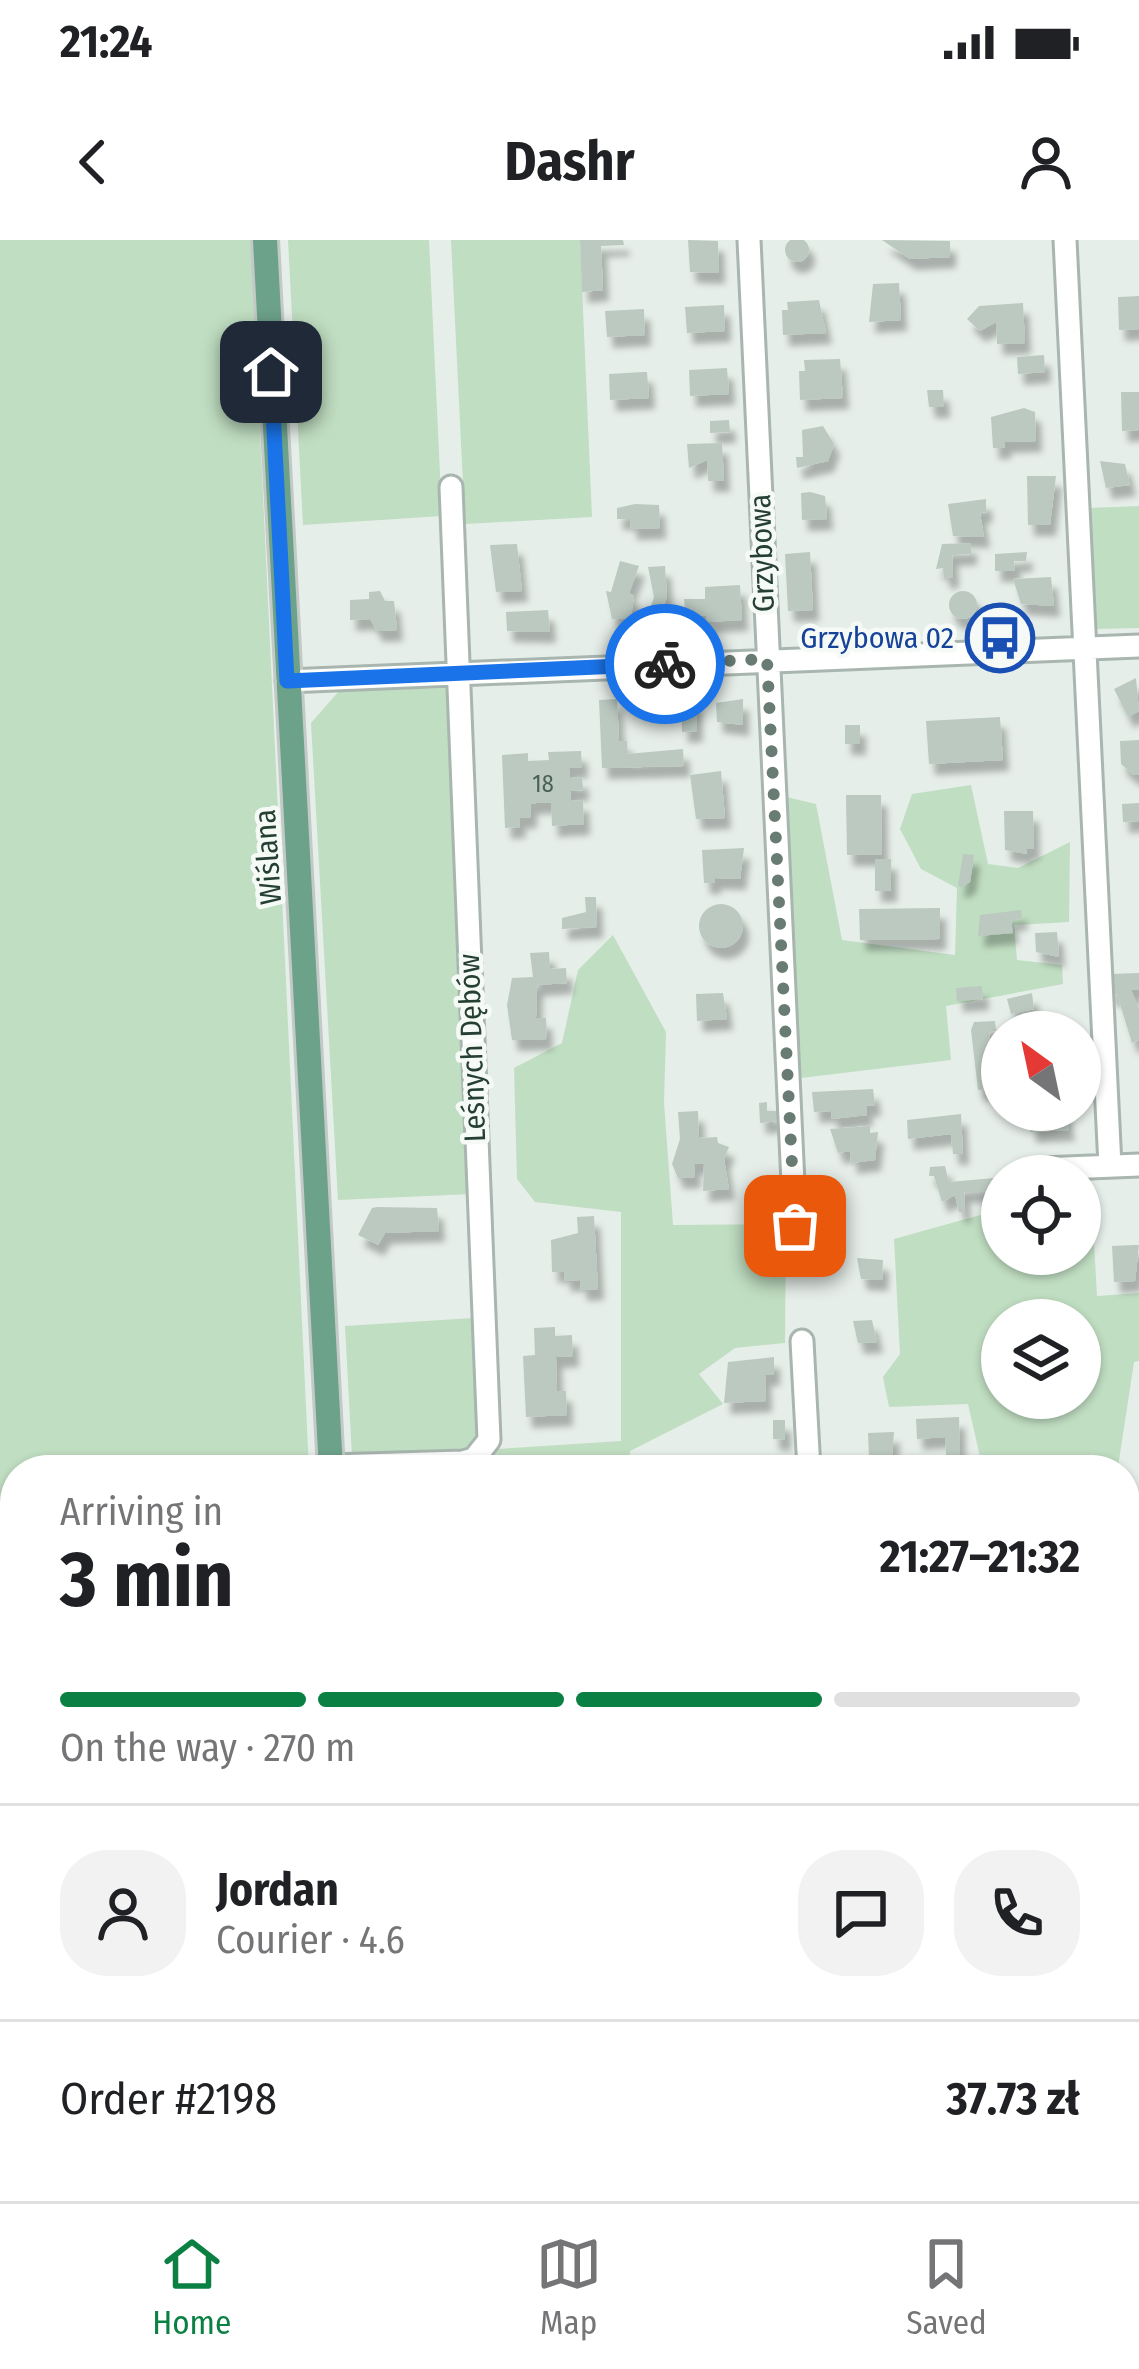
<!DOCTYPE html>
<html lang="en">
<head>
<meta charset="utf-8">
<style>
  :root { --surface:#fff; --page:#f2f2f2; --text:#202124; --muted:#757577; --line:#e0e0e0; --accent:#0b8043 }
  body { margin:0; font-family:"Fira Sans Condensed",sans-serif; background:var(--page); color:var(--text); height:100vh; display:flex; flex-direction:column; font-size:45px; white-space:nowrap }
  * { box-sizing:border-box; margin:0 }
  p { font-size:39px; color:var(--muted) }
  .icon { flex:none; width:66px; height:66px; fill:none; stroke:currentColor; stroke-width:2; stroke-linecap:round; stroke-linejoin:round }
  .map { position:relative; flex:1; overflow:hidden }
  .panel { position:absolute; left:0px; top:1215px; width:1140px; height:747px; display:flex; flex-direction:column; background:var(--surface); border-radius:48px 48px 0 0; box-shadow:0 3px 9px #0004 }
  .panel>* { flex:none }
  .needle { width:78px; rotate:327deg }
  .fabs { position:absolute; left:981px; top:771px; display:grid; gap:24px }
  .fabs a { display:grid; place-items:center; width:120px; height:120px; border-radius:50%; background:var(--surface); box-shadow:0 3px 9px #0004; font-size:60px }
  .pin { position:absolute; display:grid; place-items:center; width:102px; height:102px; color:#fff; margin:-51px; border-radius:24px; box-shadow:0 6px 18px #0006 }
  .courier { position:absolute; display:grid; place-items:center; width:120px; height:120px; margin:-60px; border:9px solid #1a73e8; border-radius:50%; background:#fff; color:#222; box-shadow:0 3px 15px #0007 }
  .headline em { font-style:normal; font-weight:700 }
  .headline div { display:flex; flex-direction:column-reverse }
  .headline { display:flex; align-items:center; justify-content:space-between; height:204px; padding:0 60px }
  h1 { font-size:78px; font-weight:700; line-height:90px }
  .bar { display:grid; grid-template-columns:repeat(4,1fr); gap:18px 12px; align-content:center; height:144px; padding:0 60px }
  .bar i { height:15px; border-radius:9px; background:var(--line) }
  .bar .selected { background:var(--accent) }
  .bar p { grid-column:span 4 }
  .line { display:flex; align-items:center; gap:30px; padding:0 60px; border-top:3px solid var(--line) }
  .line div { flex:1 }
  .round { display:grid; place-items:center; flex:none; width:126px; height:126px; border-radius:48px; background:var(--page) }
  .status { display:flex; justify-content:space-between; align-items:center; height:84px; padding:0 60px; background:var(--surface); direction:ltr }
  .status svg { height:33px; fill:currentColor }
  header { display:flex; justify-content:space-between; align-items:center; height:156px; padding:0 60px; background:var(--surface); font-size:54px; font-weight:700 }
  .tabs { display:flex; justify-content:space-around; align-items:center; height:168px; border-top:3px solid var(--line); background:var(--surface); font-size:33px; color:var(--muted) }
  .tabs a { display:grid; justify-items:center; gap:6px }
  .tabs .selected { color:var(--accent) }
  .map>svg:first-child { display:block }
  .green { fill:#c0dec2; fill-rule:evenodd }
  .building { fill:#bbc9c1; filter:url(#shadow) }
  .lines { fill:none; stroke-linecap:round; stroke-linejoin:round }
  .minor-casing { stroke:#a8b6af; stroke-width:27 }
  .major-casing { stroke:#c2c9c6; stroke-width:30 }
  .minor { stroke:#fff; stroke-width:21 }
  .major { stroke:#6ca18a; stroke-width:24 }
  .done { stroke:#697c73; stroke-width:12; stroke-dasharray:0 21.6 }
  .route { stroke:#1a73e8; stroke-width:15 }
  .labels { text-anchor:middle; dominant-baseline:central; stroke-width:9; stroke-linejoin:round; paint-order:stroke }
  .number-label { font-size:24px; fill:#4a6256 }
  .street-label { font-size:30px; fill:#253f33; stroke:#f6faf7 }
  .transit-label { font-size:30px; fill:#164399; stroke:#f6faf7; text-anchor:end }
</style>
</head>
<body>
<div class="status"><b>21:24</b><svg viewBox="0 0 49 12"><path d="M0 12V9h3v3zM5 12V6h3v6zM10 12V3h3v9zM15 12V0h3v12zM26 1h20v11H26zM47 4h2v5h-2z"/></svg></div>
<header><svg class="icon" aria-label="back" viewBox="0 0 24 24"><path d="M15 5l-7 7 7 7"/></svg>Dashr<svg class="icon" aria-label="person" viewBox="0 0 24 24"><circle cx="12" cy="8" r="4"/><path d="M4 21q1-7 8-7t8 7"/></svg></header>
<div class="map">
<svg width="1139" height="1961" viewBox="0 0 1139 1961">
  <defs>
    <filter id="shadow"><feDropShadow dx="6" dy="11" stdDeviation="3" flood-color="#0004"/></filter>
  </defs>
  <rect width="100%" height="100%" fill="#e6eee9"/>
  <!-- green -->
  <path class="green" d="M0,0H251L309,1230H15V1841L0,1840Z
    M288,0H429L442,276L303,285Z
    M451,0H580L592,277L465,284Z
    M1139,266V388L1094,389L1088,268Z
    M447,448L472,954L338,960L311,483L339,451Z
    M971,545L988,624L1018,628L1070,602L1069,682L1014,685L1017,720L1062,725L1063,744L946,766L951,820L801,838L782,556L816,564L842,700L955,715L957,648L921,629L900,589L912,554Z
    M613,695L666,792L664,863L673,985L786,984L785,1103L735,1108L699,1134L723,1164L630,1211L629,1230H475L497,1209L621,1201V972L535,962L517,939L514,828L562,803L578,730Z
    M1091,948L1097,1056L1139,1053V1121L1134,1122L1118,1227L983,1230L968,1164L889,1167L883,1137L900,1114L894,999L991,972L1002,963V1014H1080V949ZM1002,1080H1080V1158H1002Z
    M473,1078L484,1204L475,1210L352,1217L345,1086Z
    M1125,1632H1139V1961H736L710,1947H1125Z
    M0,1895L15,1897V1947H210L209,1961H0Z
    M325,1947H454L558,1961H294Z"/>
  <!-- building -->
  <path class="building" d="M785 10a12 12 0 1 1 24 0a12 12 0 1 1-24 0Z
    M580,0H623L624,5L601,6L603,50L582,52Z
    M688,0L718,1L719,33L690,32Z
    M882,0L950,1V17L910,19Z
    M899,43L901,80L869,82L873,44Z
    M1139,56V89L1119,90L1118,57Z
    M819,60L826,93L783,95L782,70H788L787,62Z
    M1023,63L1025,103L997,104L996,82L980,91L967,79L979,66Z
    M724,65L725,91L687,93L685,67Z
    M644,69L645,95L607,97L605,71Z
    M1044,115L1045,132L1018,134L1017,117Z
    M840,119L843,158L800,160L799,131H805L804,120Z
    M727,128L729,154L690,156L689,130Z
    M643,132H647L649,158L610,160L609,134Z
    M927,150H943L944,167H929Z
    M1121,152H1139V190L1122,191Z
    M1024,168L1035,172L1036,201L1005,202V208H993L991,177Z
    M729,180L730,192L710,193V181Z
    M823,186L834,204L828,221L797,228L796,217H803L802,190Z
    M722,203L724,241H708L707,220L689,228L687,204Z
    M1100,221L1125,224L1130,245L1106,248Z
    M1027,236H1056L1050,285H1028Z
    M810,252L825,256L827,279L802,280L801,253Z
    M986,259V272L980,273L984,297L953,296L948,264Z
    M635,264L659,265L660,288L631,289L630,279H617V268Z
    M971,303V314L952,315L953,337L944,338L943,328L936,329L942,304Z
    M517,304L522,351L496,352L490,305Z
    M810,312L813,370L788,371L785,314Z
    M1027,312L1026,321H1014L1015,331H995V314Z
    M620,321L639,326L629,353L634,356L631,378L612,379L606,351L611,352Z
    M665,326L667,357L660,375L649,372L654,357L648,327Z
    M1051,337L1054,366L1021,364L1013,339Z
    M740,345L742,380L707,382L706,375L686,379L684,359H705V347Z
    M949 365a14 14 0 1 1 28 0a14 14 0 1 1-28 0Z
    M380,351L385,361H394L397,390L377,391L370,379L350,380V360L369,359V352Z
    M548,370L550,392L507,391L506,372Z
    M1136,438L1139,471L1128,477L1114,449Z
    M617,459L619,501H627V514L683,509L684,526L602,528L599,460Z
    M743,459V485L717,482L716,463Z
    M681,460H696L697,491L682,492Z
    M1000,477L1003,520L929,524L926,481Z
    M845,485H860V504H845Z
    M1139,500V535H1134L1121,524L1120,501Z
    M581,511L582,527L569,528L570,538L582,537L583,550L570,551L571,561L583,560L584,584L552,586L551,563H536L531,564V577L519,578L520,587L505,588L502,515L528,513V521L549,520L548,512Z
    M721,531L725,578L696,579L690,535Z
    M846,555H881L882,615H847Z
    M1139,563V581L1123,582L1122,564Z
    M1004,571H1033L1034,609H1026L1027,614L1005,610Z
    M744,608L740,639L715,638V643H704L702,610Z
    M963,614L974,615L970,642L962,647L958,646Z
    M875,619H891V651H875Z
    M585,657H596L597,687L562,689V678L586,672Z
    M699 686a22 22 0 1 1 44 0a22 22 0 1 1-44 0Z
    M940,668V699L860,700L859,669Z
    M1021,670L1022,679L1011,680L1013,693L978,696L980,675Z
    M1057,692L1059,717L1036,712L1035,693Z
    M549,712L550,729L566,728L567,743L537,745L536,778H546L547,799L512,800L507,765L512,738L533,737L530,713Z
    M1139,733V749L1131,750L1139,769V800L1132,803L1117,754L1110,756L1109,734Z
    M982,746L983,759L957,761L956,748Z
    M723,753L727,779L697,781L696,754Z
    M1032,753L1034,769L1011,774L1007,759Z
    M995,781L996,791L989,792L990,822H997V833H990L991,849L978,850L971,790L974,782Z
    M873,849L875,865L866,866L867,875L832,879L831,871L814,872L812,852Z
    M767,862V871H779V881L760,883L759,863Z
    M1029,870H1065L1069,890L1030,892Z
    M698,871L699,898L717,897L718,903L729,907L724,919L729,949L703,951L704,924H694L695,937L678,938L672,924L680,899L678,872Z
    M961,874L963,914H953L951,894L908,899L907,880Z
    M870,886V893L878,892L875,920L851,923L850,911L838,913L830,889Z
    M945,926L949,942L994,938L995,952H964L965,972H959L955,955L942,962L934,936H929L930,927Z
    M377,967L437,968L439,991L385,993L378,1005L358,995L372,968Z
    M594,976L598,1049L581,1050L580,1040L565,1041L564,1032H552L551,1000L578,993L577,977Z
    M1134,1005H1139L1135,1041L1114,1042L1112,1006Z
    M857,1018L883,1020L882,1040L861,1039Z
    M872,1080L877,1102L858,1103L853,1081Z
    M555,1087V1096L572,1095L573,1116L556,1117L557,1151H566L567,1175L526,1177L523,1116L535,1115L534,1088Z
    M774,1117V1135H765L766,1161L724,1163L728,1122Z
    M959,1177L960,1215L946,1216L945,1197L917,1199L916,1179Z
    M773,1180H785V1200L773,1199Z
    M894,1192L892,1217L869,1218L868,1193Z
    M1125,1336L1139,1338L1135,1376L1125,1375Z
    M1125,1472L1139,1473V1512L1125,1511Z"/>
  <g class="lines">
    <defs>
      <path id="minor" d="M749,0L795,986
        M1065,0L1110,926
        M287,441L1139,406
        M1042,929L1139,925
        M802,1101L809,1230
        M331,1226L463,1222L474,1219L489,1200L451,247
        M1125,1315L1139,1316"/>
      <path id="major" d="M265,0L331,1230
        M1125,1606L1139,1607"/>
    </defs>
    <!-- minor casing -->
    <use href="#minor" class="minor-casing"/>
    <!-- major casing -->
    <use href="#major" class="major-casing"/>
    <!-- minor -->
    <use href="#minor" class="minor"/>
    <!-- major -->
    <use href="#major" class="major"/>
  </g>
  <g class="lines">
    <!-- done -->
    <path class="done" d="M665,424L767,419L795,986"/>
    <!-- route -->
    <path class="route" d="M271,132L287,441L665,424"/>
  </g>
  <!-- icons -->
  <defs>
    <symbol id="bus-ring" viewBox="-11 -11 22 22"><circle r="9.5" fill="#f6faf7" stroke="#1a4fb4" stroke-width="1.5"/><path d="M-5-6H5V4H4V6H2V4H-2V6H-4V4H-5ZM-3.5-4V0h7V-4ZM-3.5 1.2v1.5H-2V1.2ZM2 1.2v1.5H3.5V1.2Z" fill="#1a4fb4"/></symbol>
  </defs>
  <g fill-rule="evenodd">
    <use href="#bus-ring" x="962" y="360" width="76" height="76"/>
  </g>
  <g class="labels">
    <!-- number labels -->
    <g class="number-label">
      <text x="543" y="544">18</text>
    </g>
    <!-- street labels -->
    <g class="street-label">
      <text transform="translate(762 313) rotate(-92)">Grzybowa</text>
      <text transform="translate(268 617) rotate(-94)">Wiślana</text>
      <text transform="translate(472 808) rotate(-92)">Leśnych Dębów</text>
    </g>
    <!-- transit labels -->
    <g class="transit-label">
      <text x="954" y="398">Grzybowa 02</text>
    </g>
  </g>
</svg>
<div class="fabs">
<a><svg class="needle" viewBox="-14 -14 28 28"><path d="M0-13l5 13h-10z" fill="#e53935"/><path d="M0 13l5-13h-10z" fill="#757577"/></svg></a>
<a><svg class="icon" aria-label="locate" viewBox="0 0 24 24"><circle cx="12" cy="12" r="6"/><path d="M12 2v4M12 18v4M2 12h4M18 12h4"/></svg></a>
<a><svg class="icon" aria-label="layers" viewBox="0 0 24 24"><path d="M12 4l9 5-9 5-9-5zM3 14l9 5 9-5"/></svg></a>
</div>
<div class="pin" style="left:795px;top:986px;background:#ea580c"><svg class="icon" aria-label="bag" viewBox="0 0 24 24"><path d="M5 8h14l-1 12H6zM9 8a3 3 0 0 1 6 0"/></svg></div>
<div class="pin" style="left:271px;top:132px;background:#1f2937"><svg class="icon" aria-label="home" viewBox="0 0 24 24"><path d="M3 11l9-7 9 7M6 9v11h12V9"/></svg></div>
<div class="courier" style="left:665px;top:424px"><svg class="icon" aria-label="bike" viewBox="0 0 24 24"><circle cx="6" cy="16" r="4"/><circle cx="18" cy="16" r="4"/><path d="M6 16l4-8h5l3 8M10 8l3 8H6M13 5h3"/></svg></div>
<section class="panel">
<div class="headline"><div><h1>3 min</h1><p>Arriving in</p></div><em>21:27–21:32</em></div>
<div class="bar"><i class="selected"></i><i class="selected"></i><i class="selected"></i><i></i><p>On the way · 270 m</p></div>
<div class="line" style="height:216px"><a class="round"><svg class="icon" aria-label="person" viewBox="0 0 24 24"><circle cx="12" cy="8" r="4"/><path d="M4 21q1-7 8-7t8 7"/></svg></a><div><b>Jordan</b><p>Courier · 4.6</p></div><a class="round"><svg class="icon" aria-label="chat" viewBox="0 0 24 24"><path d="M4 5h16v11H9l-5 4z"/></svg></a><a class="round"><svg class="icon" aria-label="phone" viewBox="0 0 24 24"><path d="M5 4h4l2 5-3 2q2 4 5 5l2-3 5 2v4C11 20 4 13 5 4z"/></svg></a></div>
<div class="line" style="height:156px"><div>Order #2198</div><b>37.73 zł</b></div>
</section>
</div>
<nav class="tabs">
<a class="selected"><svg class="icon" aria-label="home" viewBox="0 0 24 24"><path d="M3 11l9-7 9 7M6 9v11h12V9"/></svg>Home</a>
<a><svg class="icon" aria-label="map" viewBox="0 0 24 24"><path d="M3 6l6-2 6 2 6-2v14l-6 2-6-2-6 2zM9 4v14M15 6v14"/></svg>Map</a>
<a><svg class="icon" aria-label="saved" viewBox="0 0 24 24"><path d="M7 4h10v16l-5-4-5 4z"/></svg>Saved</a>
</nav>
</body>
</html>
